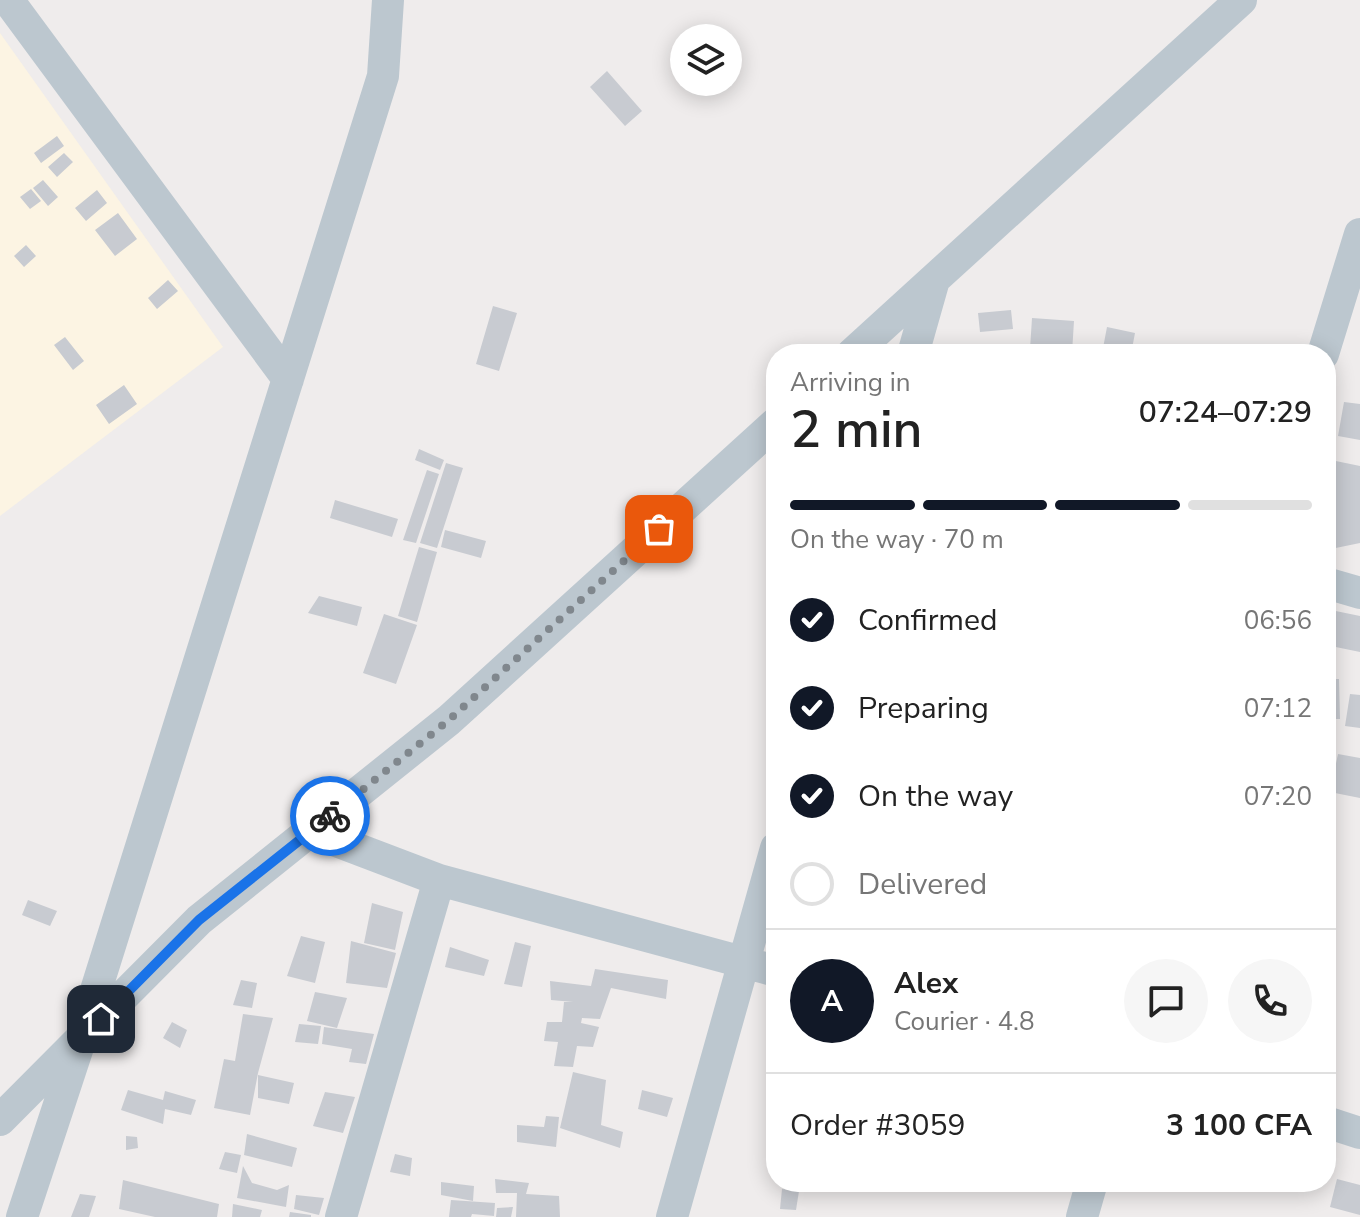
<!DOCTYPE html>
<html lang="en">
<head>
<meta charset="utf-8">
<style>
  :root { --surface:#fff; --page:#f6f6f6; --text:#222; --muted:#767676; --line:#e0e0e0; --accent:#111827 }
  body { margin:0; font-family:"Nunito Sans",sans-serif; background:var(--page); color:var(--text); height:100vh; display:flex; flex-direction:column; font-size:30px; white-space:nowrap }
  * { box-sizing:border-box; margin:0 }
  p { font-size:26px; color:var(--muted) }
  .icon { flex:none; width:44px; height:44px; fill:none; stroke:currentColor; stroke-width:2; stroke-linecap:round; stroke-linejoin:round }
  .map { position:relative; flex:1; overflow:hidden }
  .sheet { position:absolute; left:766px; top:344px; width:570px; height:848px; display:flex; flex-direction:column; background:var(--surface); border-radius:32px; box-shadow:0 4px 20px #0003 }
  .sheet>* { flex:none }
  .fabs { position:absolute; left:670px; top:24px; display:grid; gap:16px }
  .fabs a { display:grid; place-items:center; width:72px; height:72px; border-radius:50%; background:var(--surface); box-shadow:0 4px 20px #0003; font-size:40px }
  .pin { position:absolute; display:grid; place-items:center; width:68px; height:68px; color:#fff; margin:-34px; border-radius:16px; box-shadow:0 4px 12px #0006 }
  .courier { position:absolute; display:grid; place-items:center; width:80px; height:80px; margin:-40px; border:6px solid #1a73e8; border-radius:50%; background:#fff; color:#222; box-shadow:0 2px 10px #0007 }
  .head em { font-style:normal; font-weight:600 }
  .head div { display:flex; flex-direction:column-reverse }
  .head { display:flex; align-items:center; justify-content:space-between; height:136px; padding:0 24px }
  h1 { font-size:52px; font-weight:600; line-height:60px }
  .bar { display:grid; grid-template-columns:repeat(4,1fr); gap:12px 8px; align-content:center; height:96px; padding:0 24px }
  .bar i { height:10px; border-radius:6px; background:var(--line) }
  .bar .selected { background:var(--accent) }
  .bar p { grid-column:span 4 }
  .line { display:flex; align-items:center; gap:20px; padding:0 24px; border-top:2px solid var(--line) }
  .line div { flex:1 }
  .round { display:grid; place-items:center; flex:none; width:84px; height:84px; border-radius:42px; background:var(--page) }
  ol { padding:0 24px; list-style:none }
  li { display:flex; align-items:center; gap:24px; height:88px }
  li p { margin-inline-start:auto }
  li .icon { padding:8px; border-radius:50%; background:var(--accent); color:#fff; stroke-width:4 }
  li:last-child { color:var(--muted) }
  li i { width:44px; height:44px; border:4px solid var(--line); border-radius:50% }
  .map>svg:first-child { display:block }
  .commercial { fill:#fcf4e3 }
  .building { fill:#c8cbd1 }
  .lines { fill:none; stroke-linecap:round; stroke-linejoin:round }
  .minor { stroke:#bcc7cf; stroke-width:32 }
  .done { stroke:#80878d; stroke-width:8; stroke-dasharray:0 14.4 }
  .route { stroke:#1a73e8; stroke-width:10 }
</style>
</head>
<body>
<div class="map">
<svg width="1360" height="1217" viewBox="0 0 1360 1217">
  <rect width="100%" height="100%" fill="#efecec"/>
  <!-- commercial -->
  <path class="commercial" d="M0,33L223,347L0,516Z"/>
  <!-- building -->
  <path class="building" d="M607,71L642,111L625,126L590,87Z
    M57,136L64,146L41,163L34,153Z
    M64,153L73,162L57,177L48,167Z
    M43,180L58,197L48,206L33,188Z
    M31,189L41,201L30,209L20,197Z
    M97,190L107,203L86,221L75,208Z
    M118,213L137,239L115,256L95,230Z
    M26,245L36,256L24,267L14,256Z
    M168,280L178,291L157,309L148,298Z
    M493,306L517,313L499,371L476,364Z
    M1011,310L1013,329L980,332L978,313Z
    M1032,318L1074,321L1072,353L1030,349Z
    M1107,327L1135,333L1131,354L1103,348Z
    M65,337L84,361L73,370L54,345Z
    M124,385L137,404L109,424L96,405Z
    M1344,402L1360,404V440L1338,436Z
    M419,449L444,460L440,470L415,460Z
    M1331,460L1360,466V543L1326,550V482Z
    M446,463L463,468L437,548L420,543Z
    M427,470L439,474L416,543L403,540Z
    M335,500L398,519L392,537L330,518Z
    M445,530L486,541L481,558L441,547Z
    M419,547L437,552L417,622L398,616Z
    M319,596L362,607L357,626L308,613Z
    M1326,609L1360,616V652L1326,645Z
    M384,614L417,625L396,684L363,673Z
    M1326,679H1339L1340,719H1326Z
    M1350,694L1360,695V728L1345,726Z
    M1338,754L1360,758V798L1330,792Z
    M28,900L57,911L50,926L22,915Z
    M372,903L403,912L395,950L364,943Z
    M301,936L325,942L315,983L287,976Z
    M351,941L396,953L387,988L346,983Z
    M515,942L531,946L522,987L504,984Z
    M450,947L489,960L484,976L445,967Z
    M595,969L668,980L666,999L611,988L600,1019L582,1018L581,1023L599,1027L593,1047L577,1046L573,1067L554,1066L558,1042L544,1041L547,1022H562L564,1002H573L551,1000L550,981L591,986Z
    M241,980L257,983L252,1008L233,1005Z
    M315,992L347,998L337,1028L307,1021Z
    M243,1014L273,1018L258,1073L250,1115L214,1108L224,1059L235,1061Z
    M172,1022L187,1030L180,1048L163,1038Z
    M299,1024L321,1026L318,1044L295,1042Z
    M324,1027L374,1034L366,1064L349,1062L352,1049L322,1044Z
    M573,1072L606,1080L601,1125L623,1132L620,1148L560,1128Z
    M258,1075L294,1083L289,1104L258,1098Z
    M128,1090L163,1100L165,1091L196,1100L191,1115L165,1109L163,1124L121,1110Z
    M642,1090L673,1098L667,1117L638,1109Z
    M325,1092L355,1097L343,1133L313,1126Z
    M546,1116L559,1117L556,1147L517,1142V1125L544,1127Z
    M247,1134L297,1148L292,1167L244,1155Z
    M126,1136L137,1137L138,1148L126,1150Z
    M225,1152L241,1155L237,1173L219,1169Z
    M395,1154L412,1158L410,1176L390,1172Z
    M243,1166L252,1183L277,1190L289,1185L286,1207L237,1198Z
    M495,1179L529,1183L526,1194L559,1196L560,1217H516L517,1193H496Z
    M1337,1179L1360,1185V1215L1330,1207Z
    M123,1180L219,1204L217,1217H155L119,1209Z
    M441,1182L474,1186L473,1201L441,1195Z
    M782,1189L799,1191L796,1210L780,1209Z
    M80,1194L96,1196L89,1217H71Z
    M296,1195L324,1198L319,1215L294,1209Z
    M451,1200L495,1203L494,1216L472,1214L471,1217H449Z
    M233,1204L262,1210L260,1217H232Z
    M513,1207L511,1217H496L497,1208Z
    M290,1212L311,1215V1217H289Z"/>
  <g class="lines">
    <!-- minor -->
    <path class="minor" d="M8,0L288,379
      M852,354L1241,0
      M913,354L934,280
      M1323,354L1360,234
      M1326,583L1360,593
      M310,831L439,880L776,971
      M0,1120L199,920L449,720L776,423
      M1326,1122L1360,1133
      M22,1217L81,1038L383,76L388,0
      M341,1217L439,880
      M672,1217L776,848
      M1082,1217L1092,1182"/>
  </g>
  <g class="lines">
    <!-- done -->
    <path class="done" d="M330,816L449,720L659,529"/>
    <!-- route -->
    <path class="route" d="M101,1019L199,920L330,816"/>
  </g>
</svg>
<div class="fabs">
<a><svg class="icon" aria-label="layers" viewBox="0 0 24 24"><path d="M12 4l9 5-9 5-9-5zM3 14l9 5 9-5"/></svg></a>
</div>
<div class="pin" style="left:659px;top:529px;background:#ea580c"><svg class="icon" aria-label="bag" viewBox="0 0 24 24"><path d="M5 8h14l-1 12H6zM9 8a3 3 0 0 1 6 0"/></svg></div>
<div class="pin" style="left:101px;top:1019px;background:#1f2937"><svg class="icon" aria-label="home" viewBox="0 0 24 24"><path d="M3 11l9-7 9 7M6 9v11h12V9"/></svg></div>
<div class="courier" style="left:330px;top:816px"><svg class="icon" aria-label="bike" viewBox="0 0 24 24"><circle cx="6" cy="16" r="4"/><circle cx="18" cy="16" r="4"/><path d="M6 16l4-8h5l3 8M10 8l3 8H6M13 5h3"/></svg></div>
<section class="sheet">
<div class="head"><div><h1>2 min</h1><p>Arriving in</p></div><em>07:24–07:29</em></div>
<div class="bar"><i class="selected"></i><i class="selected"></i><i class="selected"></i><i></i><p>On the way · 70 m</p></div>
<ol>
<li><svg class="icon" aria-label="check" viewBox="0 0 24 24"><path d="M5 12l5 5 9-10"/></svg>Confirmed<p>06:56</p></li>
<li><svg class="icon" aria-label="check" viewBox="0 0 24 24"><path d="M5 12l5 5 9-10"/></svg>Preparing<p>07:12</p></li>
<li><svg class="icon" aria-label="check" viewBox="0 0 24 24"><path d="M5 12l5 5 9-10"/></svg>On the way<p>07:20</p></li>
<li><i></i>Delivered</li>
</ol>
<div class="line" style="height:144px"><b class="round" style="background:var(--accent);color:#fff">A</b><div><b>Alex</b><p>Courier · 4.8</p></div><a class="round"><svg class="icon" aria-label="chat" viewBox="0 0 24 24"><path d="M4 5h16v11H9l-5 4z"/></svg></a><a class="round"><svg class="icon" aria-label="phone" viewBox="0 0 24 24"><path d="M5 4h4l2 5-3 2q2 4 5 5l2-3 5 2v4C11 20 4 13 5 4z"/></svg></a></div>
<div class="line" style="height:104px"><div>Order #3059</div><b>3 100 CFA</b></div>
</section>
</div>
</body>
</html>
